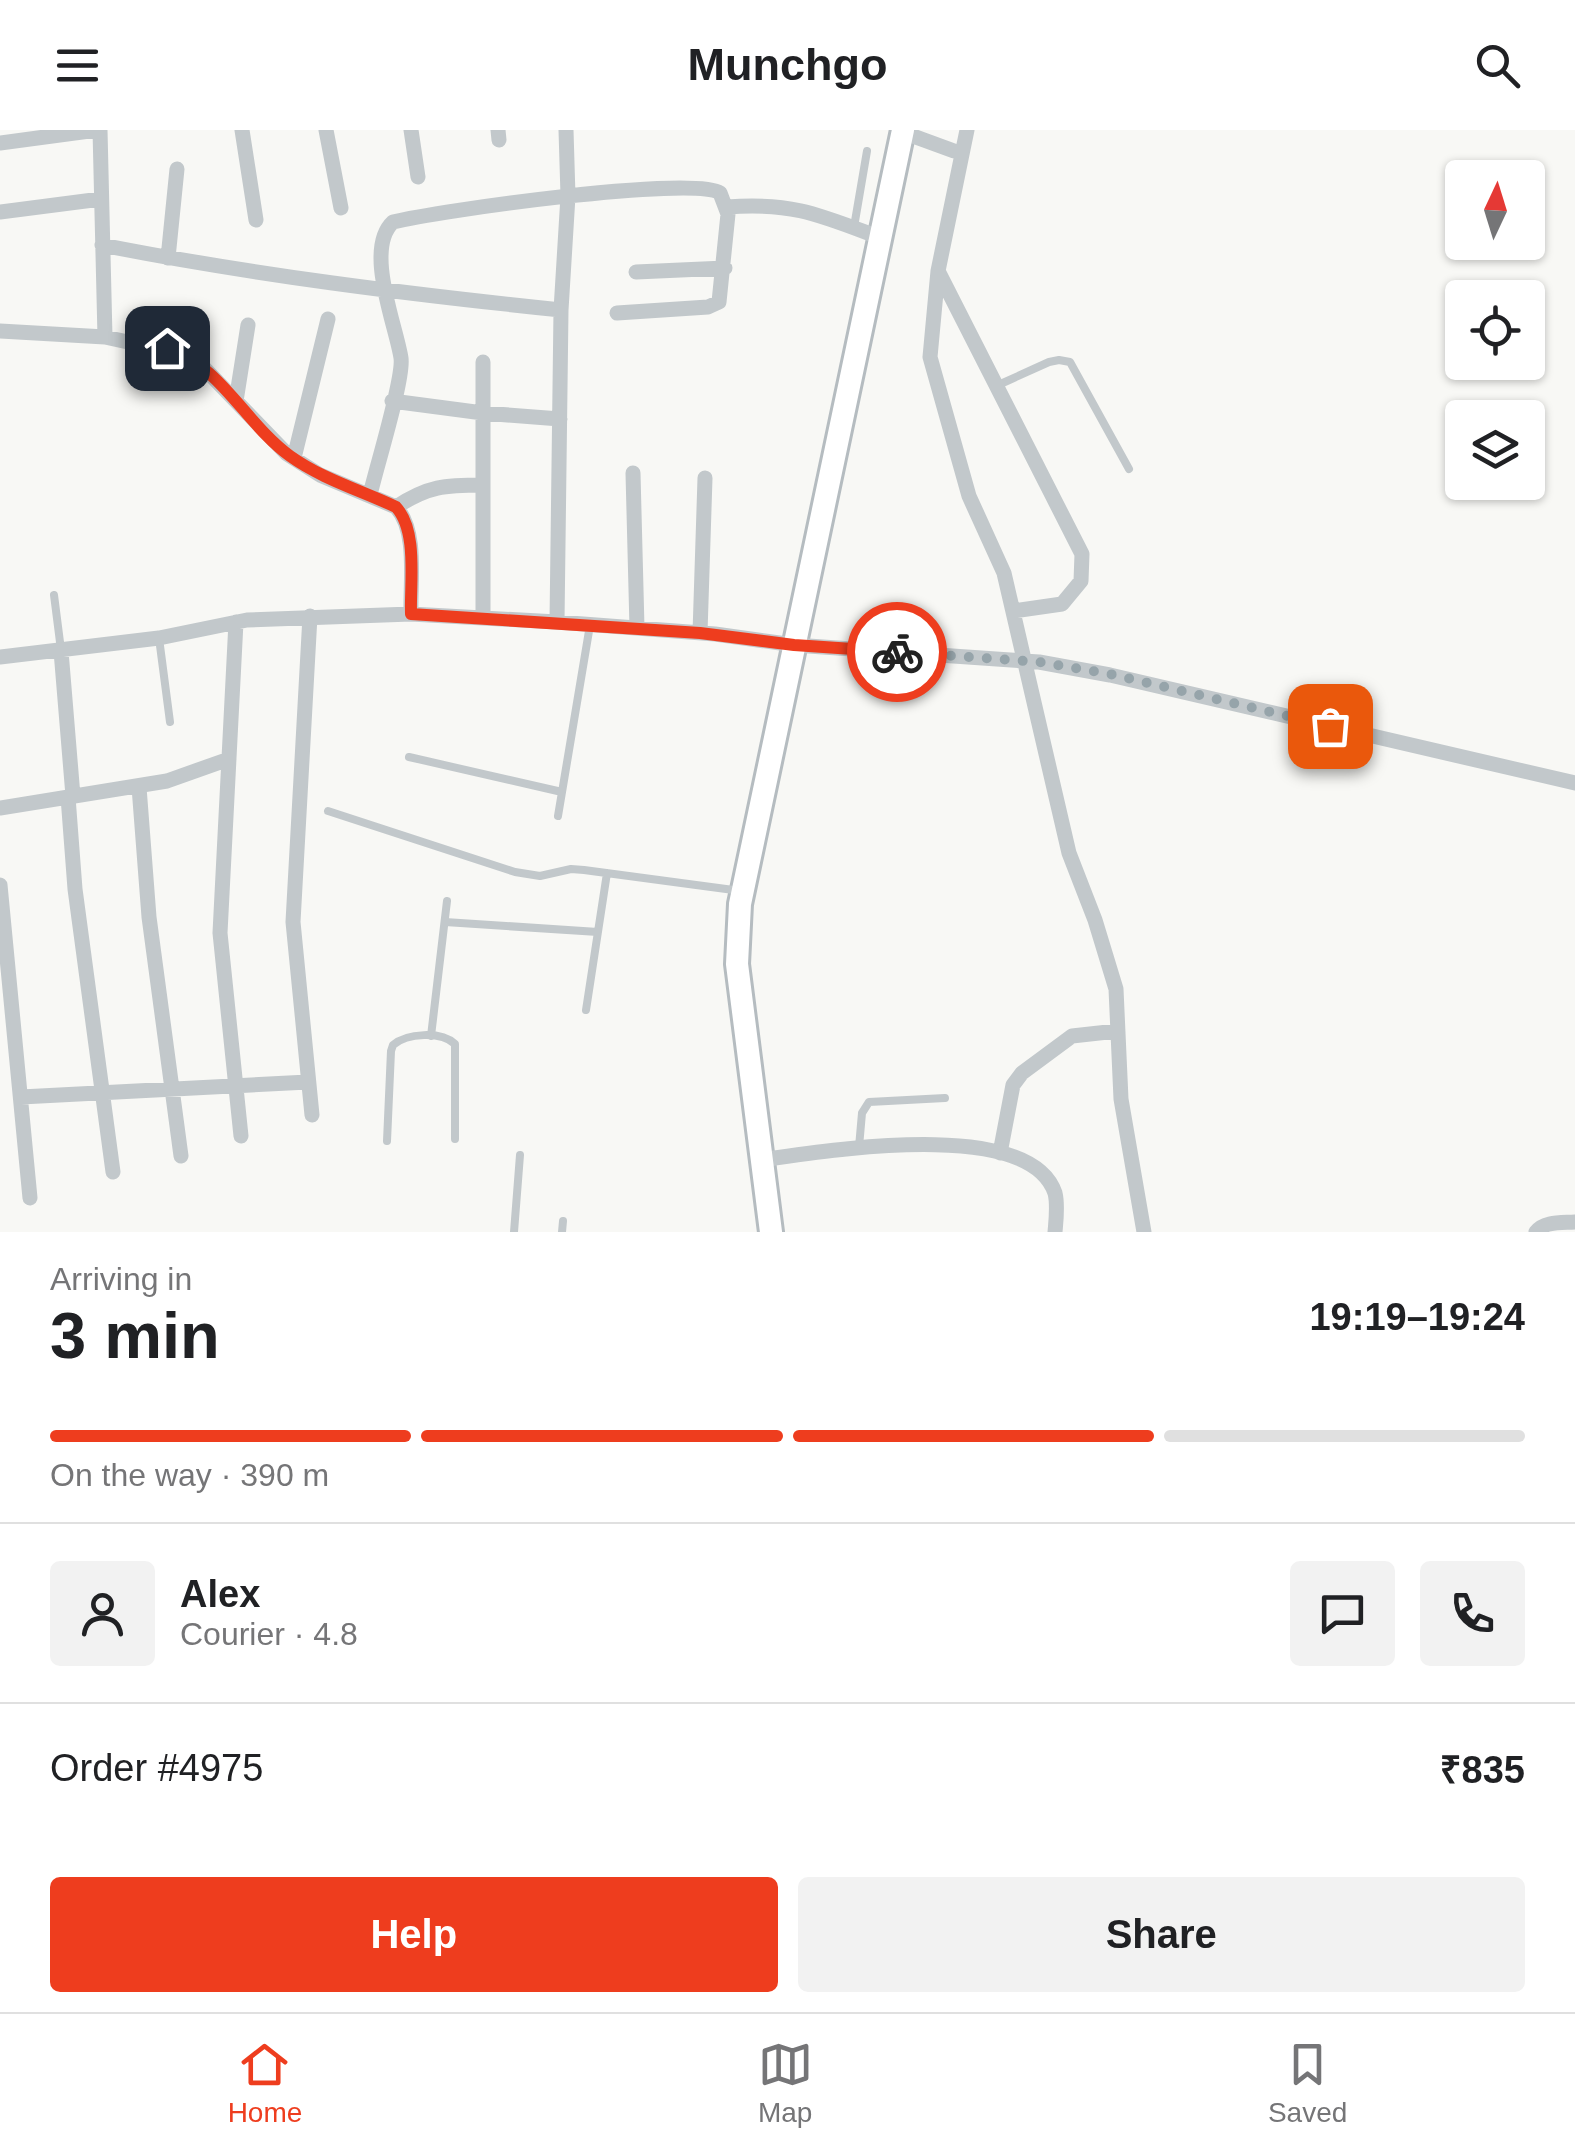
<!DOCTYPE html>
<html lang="en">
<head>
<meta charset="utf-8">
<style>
  :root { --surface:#fff; --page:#f2f2f2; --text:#202124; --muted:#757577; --line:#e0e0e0; --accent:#ee3d1e }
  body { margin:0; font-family:Helvetica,sans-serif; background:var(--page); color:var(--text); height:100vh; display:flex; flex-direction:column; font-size:38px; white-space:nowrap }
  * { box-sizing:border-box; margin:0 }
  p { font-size:32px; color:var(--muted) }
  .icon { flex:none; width:55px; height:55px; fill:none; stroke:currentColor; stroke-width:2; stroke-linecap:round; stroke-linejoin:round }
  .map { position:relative; height:1102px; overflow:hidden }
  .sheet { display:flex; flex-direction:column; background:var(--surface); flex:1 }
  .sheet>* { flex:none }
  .needle { width:65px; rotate:4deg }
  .tools { position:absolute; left:1445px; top:30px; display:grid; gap:20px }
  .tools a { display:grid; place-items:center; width:100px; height:100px; border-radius:10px; background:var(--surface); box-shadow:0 2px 8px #0004; font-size:50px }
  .pin { position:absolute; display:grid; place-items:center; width:85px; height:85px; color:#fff; margin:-42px; border-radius:20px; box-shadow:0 5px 15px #0006 }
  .courier { position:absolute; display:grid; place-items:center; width:100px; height:100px; margin:-50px; border:8px solid #ee3d1e; border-radius:50%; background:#fff; color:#222; box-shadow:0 2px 12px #0007 }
  .head em { font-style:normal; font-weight:600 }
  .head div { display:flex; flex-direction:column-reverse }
  .head { display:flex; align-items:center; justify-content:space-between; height:170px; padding:0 50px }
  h1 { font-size:65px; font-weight:600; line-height:75px }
  .bar { display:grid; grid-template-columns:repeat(4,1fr); gap:15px 10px; align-content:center; height:120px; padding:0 50px }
  .bar i { height:12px; border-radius:8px; background:var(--line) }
  .bar .current { background:var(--accent) }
  .bar p { grid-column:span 4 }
  .line { display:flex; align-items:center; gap:25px; padding:0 50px; border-top:2px solid var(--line) }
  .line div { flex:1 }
  .round { display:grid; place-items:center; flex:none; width:105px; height:105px; border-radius:10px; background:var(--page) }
  .button { display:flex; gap:20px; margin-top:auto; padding:20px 50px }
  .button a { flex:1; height:115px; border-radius:10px; background:var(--accent); color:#fff; font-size:40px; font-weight:600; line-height:115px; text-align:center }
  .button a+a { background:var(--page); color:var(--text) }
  header { display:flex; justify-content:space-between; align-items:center; height:130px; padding:0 50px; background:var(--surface); font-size:45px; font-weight:600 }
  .tabs { display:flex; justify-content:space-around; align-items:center; height:140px; border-top:2px solid var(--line); background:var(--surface); font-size:28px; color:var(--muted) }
  .tabs a { display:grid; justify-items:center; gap:5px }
  .tabs .current { color:var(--accent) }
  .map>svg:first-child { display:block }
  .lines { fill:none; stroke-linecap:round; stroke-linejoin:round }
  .secondary-casing { stroke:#b5bcc0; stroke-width:28 }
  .service { stroke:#c2c8cb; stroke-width:8 }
  .minor { stroke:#c2c8cb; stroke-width:15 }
  .secondary { stroke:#fff; stroke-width:22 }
  .done { stroke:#96a4aa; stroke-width:10; stroke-dasharray:0 18 }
  .route { stroke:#ee3d1e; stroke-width:12 }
</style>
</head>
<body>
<header><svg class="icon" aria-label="menu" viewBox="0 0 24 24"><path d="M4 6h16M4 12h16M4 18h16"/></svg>Munchgo<svg class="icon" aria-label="search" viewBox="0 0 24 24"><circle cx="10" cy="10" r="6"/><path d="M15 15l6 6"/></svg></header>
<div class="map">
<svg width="1575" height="1102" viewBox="0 0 1575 1102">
  <rect width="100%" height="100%" fill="#f8f8f5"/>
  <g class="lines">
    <defs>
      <path id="secondary" d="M771,1102L737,834L740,774L903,0"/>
    </defs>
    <!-- secondary casing -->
    <use href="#secondary" class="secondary-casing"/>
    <!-- service -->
    <path class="service" d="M854,97L867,21
      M996,256L1049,232L1059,230L1070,232L1129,339
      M54,465L61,520
      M159,508L170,592
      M409,627L562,662
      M328,681L515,742L540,746L571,739L584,740L741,761
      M558,686L590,495
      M445,792L598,802
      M586,880L607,743
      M431,906L447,771
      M387,1011L391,921L393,915C407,903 441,901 455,914V1009
      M859,1017L862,983L869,972L945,968
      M514,1102L520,1025
      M562,1102L563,1091"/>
    <!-- minor -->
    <path class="minor" d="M100,0L105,207L187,225L205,239L287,324L320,345L396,377C418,401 410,452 411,484L557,492L715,504L794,515L1039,532L1110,545L1575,653
      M242,0L256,90
      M326,0L341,78
      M411,0L418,47
      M498,0L499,10
      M967,0L938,141L930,227L969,366L1004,443L1069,723L1095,790L1116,859L1121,969L1144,1102
      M902,2L954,21
      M0,13L97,0
      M727,77C793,72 820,85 881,108
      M0,82L101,69
      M102,115C254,145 407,164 561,180
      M168,128L177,39
      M938,141L1082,424L1081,451L1062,474L1013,481
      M636,142L725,138
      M0,201L105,207
      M236,271L248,195
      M392,271L483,283L560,289
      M294,328L328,189
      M633,343L637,498
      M370,365C376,338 404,249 401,228C396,195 364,119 393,92C436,81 693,45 720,63L728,84L719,172L708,177L617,183
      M396,377C428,356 445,355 483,355
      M310,486L293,792L312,985
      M483,487V232
      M236,492L220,803L241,1006
      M557,492L561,180L568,66L566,0
      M700,503L705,348
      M61,521L73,666
      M0,527L159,508L247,490L411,484
      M139,657L149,787L181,1026
      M68,667L75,759L113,1042
      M0,678L167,651L229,629
      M0,755L30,1068
      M21,967L308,952
      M1000,1023L1013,955L1022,943L1072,906L1117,901
      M760,1030C821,1022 1029,986 1055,1063C1058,1075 1056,1090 1055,1102
      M1536,1102C1544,1091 1562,1093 1575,1092"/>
    <!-- secondary -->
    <use href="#secondary" class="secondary"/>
  </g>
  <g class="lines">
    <!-- done -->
    <path class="done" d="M897,522L1039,532L1110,544L1330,596"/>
    <!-- route -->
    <path class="route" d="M167,218C221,236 245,293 290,326C322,349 360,360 396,377C418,401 410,452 411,484L700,503L794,515L897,522"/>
  </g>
</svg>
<div class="tools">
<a><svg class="needle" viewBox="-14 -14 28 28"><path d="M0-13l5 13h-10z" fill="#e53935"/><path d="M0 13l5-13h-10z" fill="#757577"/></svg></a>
<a><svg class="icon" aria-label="locate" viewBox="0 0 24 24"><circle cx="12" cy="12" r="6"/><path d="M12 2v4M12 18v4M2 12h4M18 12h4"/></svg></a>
<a><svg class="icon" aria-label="layers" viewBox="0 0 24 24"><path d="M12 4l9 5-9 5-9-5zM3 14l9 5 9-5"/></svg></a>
</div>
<div class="pin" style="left:1330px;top:596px;background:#ea580c"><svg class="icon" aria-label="bag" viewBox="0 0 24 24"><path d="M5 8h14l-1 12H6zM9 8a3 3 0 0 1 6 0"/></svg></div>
<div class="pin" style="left:167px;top:218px;background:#1f2937"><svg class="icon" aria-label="home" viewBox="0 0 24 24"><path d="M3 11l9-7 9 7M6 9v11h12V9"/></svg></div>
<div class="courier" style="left:897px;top:522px"><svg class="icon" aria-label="bike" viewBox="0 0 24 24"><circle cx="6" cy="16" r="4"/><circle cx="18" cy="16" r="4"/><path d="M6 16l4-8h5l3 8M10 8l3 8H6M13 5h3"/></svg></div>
</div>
<section class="sheet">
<div class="head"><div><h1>3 min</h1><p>Arriving in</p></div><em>19:19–19:24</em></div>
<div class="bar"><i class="current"></i><i class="current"></i><i class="current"></i><i></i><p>On the way · 390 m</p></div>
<div class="line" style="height:180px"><a class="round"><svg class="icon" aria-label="person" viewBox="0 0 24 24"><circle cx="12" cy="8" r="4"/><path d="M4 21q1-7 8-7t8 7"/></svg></a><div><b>Alex</b><p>Courier · 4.8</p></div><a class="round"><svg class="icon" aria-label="chat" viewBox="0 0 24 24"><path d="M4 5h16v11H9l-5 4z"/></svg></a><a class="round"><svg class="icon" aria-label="phone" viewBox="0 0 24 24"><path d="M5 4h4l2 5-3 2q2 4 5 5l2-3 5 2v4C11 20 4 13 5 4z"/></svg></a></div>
<div class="line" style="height:130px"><div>Order #4975</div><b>₹835</b></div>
<div class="button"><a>Help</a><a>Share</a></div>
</section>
<nav class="tabs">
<a class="current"><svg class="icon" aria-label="home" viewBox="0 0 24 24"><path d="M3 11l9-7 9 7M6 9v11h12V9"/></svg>Home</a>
<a><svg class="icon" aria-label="map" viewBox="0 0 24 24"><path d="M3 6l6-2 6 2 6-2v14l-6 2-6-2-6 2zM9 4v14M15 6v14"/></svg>Map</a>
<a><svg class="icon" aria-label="saved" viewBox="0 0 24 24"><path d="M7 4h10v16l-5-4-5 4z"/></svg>Saved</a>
</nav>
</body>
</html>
